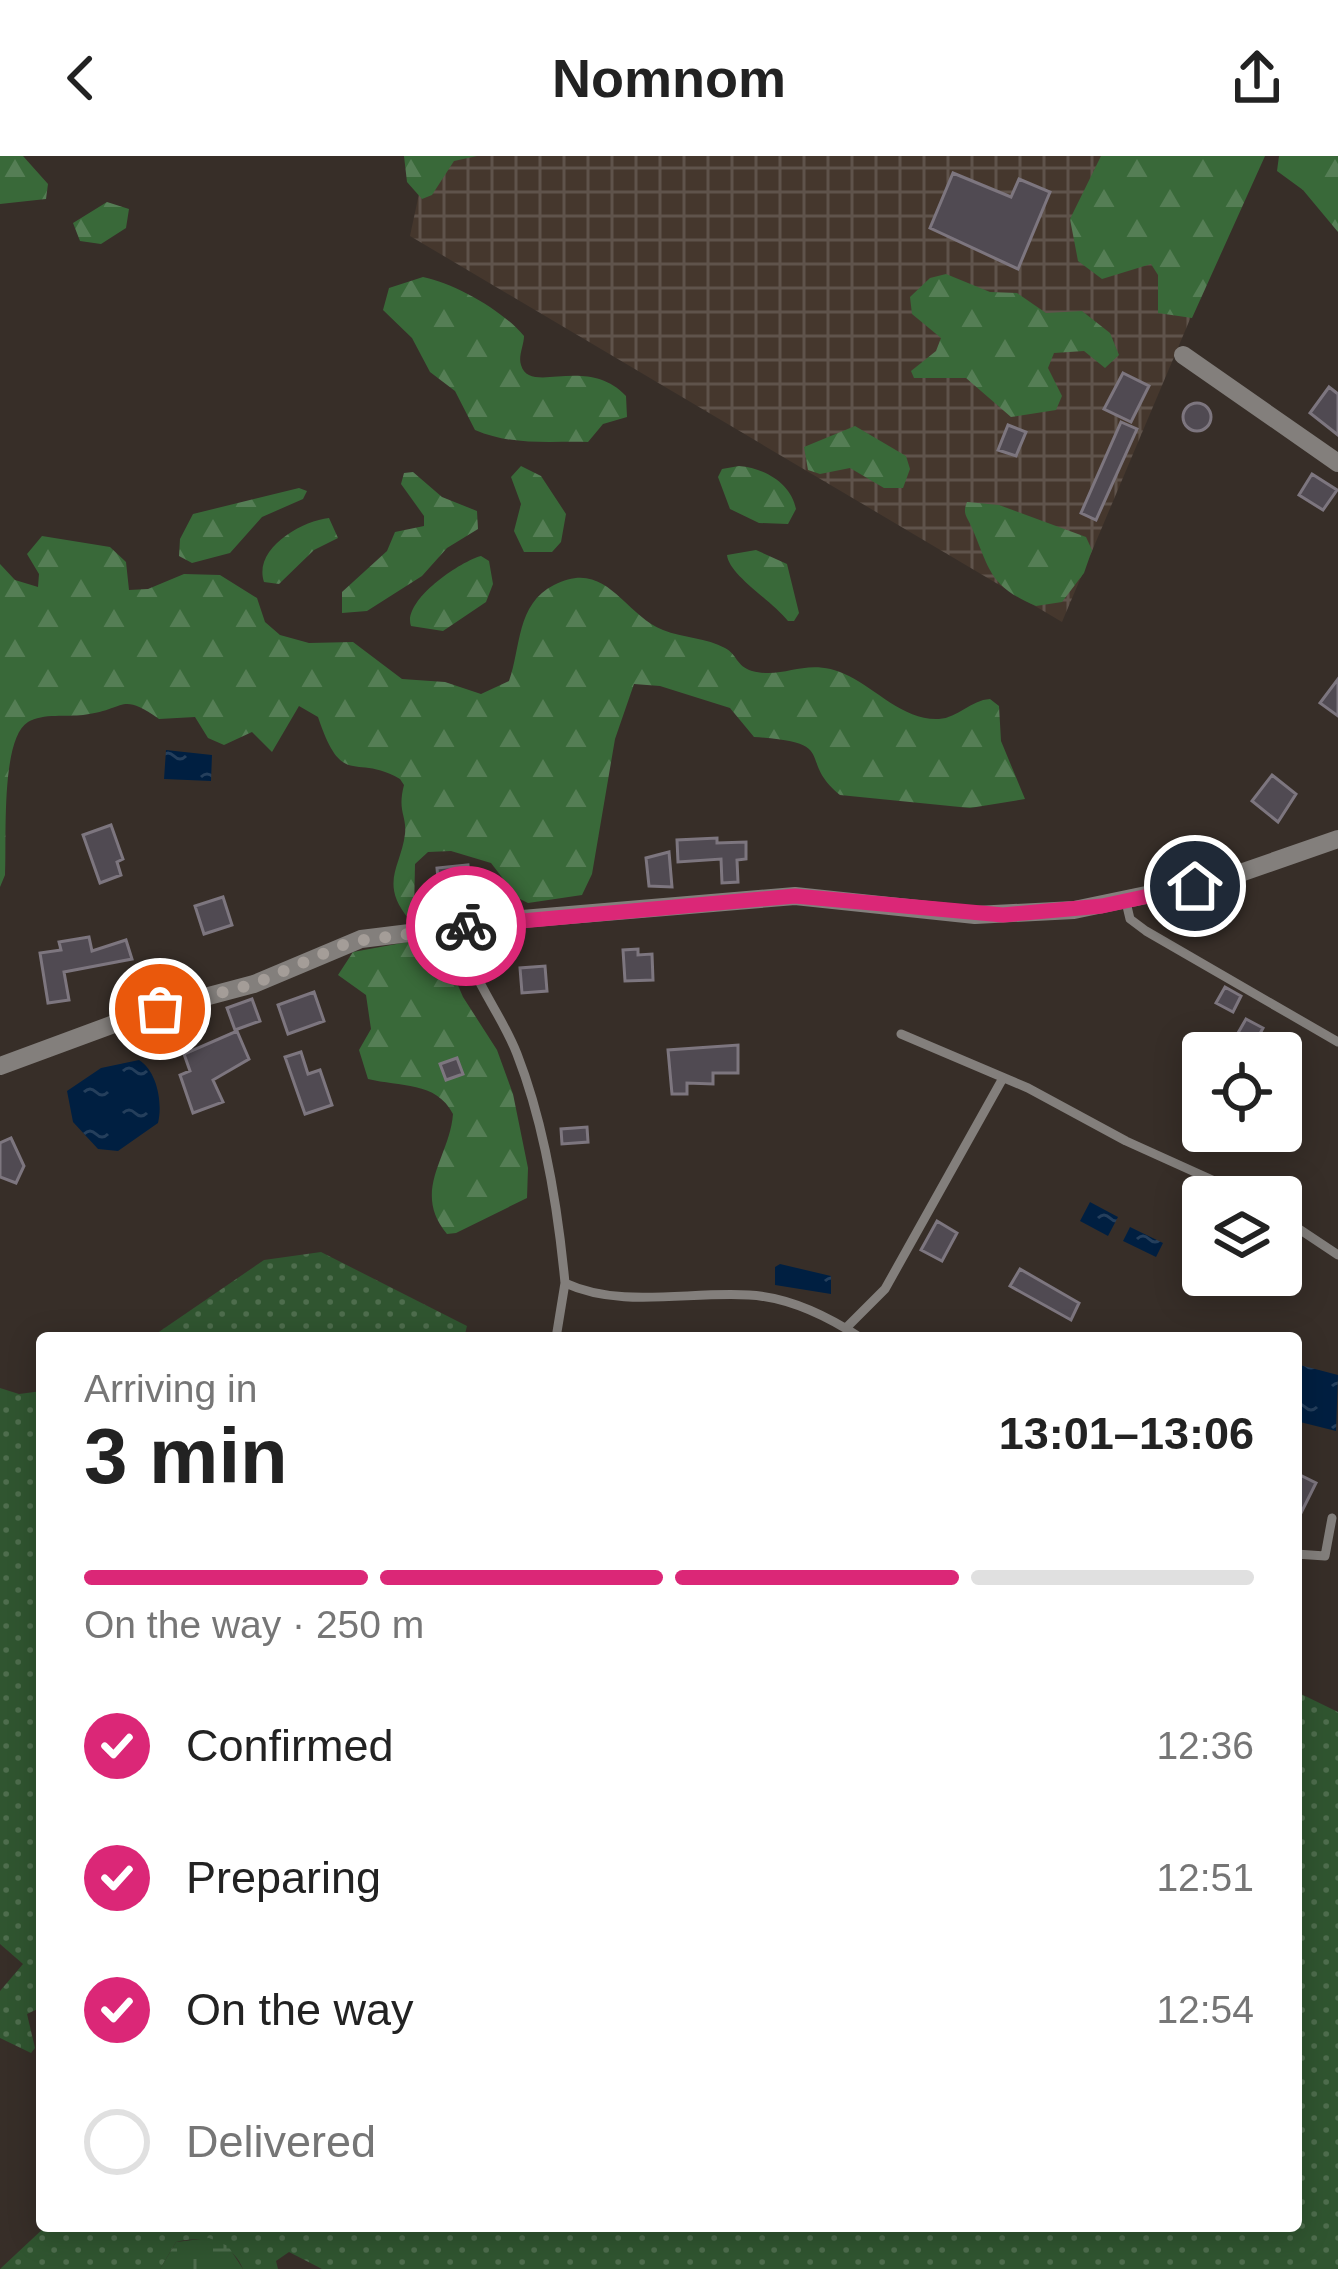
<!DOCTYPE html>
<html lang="en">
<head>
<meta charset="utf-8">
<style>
  :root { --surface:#fff; --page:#f6f6f6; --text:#222; --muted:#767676; --line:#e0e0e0; --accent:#db2777 }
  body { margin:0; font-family:Helvetica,sans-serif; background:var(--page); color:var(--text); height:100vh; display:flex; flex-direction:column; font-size:45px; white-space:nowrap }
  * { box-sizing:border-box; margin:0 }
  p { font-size:39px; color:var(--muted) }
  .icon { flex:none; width:66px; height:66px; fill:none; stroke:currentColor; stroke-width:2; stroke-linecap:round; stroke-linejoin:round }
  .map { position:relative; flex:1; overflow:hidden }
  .drawer { position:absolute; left:36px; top:1176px; width:1266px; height:900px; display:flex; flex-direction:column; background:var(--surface); border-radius:12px; box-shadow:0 6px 30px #0003 }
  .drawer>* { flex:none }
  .controls { position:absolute; left:1182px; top:876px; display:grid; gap:24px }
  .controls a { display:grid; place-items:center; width:120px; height:120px; border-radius:12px; background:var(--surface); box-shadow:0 6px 30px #0003; font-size:60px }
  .pin { position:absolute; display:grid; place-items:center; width:102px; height:102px; color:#fff; margin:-51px; border:6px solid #fff; border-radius:50%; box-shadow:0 3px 12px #0007 }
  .courier { position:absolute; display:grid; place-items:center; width:120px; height:120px; margin:-60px; border:9px solid #db2777; border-radius:50%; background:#fff; color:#222; box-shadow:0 3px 15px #0007 }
  .headline em { font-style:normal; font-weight:600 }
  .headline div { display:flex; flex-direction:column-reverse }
  .headline { display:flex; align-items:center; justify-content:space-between; height:204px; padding:0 48px }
  h1 { font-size:78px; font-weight:600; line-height:90px }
  .bar { display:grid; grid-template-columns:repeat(4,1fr); gap:18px 12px; align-content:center; height:144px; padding:0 48px }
  .bar i { height:15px; border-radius:9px; background:var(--line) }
  .bar .selected { background:var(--accent) }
  .bar p { grid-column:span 4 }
  ol { padding:0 48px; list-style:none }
  li { display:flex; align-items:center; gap:36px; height:132px }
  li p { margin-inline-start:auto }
  li .icon { padding:12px; border-radius:50%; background:var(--accent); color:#fff; stroke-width:4 }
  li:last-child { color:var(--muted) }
  li i { width:66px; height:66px; border:6px solid var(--line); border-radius:50% }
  header { display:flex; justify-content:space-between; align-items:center; height:156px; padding:0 48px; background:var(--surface); font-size:54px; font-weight:600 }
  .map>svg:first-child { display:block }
  .industrial { fill:url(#industrial-grid) }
  .grass { fill:url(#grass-dots) }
  .forest { fill:url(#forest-firs) }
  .wetland { fill:url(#wetland-marsh) }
  .water { fill:url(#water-ripples) }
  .building { fill:#504a52; stroke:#7d767f; stroke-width:3 }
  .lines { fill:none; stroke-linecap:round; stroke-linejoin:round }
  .service { stroke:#837f7c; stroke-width:9 }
  .minor { stroke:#837f7c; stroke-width:18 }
  .done { stroke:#a49d98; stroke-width:12; stroke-dasharray:0 21.6 }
  .route { stroke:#db2777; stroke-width:15 }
</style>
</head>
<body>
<header><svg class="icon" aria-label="back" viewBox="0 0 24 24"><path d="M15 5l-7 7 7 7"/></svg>Nomnom<svg class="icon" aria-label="share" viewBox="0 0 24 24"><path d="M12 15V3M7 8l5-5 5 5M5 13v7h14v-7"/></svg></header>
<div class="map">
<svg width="1338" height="2113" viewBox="0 0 1338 2113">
  <defs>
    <pattern id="industrial-grid" width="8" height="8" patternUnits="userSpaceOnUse" patternTransform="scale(3)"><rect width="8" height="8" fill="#45372d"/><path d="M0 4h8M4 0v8" fill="none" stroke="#5f534b"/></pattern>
    <pattern id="grass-dots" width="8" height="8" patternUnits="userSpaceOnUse" patternTransform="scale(3)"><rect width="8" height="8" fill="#305530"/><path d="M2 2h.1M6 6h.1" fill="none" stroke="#4e6d4d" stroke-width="1.8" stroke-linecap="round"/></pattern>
    <pattern id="forest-firs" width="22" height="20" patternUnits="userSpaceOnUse" patternTransform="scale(3)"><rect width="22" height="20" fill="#396939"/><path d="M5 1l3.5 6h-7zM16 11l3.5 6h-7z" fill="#557e55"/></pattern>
    <pattern id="wetland-marsh" width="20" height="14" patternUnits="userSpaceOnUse" patternTransform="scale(3)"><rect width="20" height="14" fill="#305530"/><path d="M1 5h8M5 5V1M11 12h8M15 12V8" fill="none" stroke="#4e6d4d"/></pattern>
    <pattern id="water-ripples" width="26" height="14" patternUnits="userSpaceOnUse" patternTransform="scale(3)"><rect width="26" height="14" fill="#001f41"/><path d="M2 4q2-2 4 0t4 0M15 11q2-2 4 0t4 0" fill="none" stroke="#253f5c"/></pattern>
  </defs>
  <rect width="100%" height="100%" fill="#372e28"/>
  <!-- industrial -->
  <path class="industrial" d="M427,0H1259L1062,466L410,80Z"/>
  <!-- grass -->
  <path class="grass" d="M321,1096L467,1170L464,1182H150L264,1104Z
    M0,1232L19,1238L42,1235V1851L27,1858L35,1892L31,1897L0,1882V1835L23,1808L0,1788Z
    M1299,1537L1338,1556V2113H322L289,2096L276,2105L278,2113H243C231,2085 204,2079 176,2086L160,2113H0L46,2070H1296Z"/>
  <!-- forest -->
  <path class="forest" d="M0,0H23L48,28L46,43L0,48Z
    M404,0H477L454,5L432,39L422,43L407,26Z
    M1101,0H1265L1192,162L1158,157V119L1151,108L1102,123L1078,105L1070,63Z
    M1279,0H1338V76L1303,34L1277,15Z
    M107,46L129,53L126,72L101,88L80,85L73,67Z
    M946,118L990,136L1017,137L1046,157L1082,155L1110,177L1119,199L1105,212L1084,195L1054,197L1048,212L1062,240L1056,254L1011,261L966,222H914L911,215L936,195L941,182L912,158L910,141L930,122Z
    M423,121C456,128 502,154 524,180C524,189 518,200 521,209C530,240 586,198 626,240L627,261L603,268L588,286C548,285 513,290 475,274L455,235L430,216L412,182L383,154L389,132Z
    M855,270L906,300L910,313L903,332H884L850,312L820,318L808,314L804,291Z
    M521,310L541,320L566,358L561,386L552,396H524L514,375L521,348L511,321Z
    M739,310C764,312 791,327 796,353L788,368L759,367L730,353L718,321L722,313Z
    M413,316L442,341L477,355L478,373L447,392L422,420L367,455L342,457V436L387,395L395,376L424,370V360L401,328L404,317Z
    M299,332L307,335L303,343L262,361L230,397L192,407L179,400L180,383L193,358Z
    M967,346L999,349L1086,381L1092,394L1084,417L1062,446L1036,450C989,430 990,414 972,372C967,360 962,358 967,346Z
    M329,362L338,382L314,394L279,428L264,426C253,393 301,365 329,362Z
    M42,380L110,391L126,406L129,434L148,433L184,418L220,419L257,442L265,466L280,479L309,487L353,486L402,523L445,526L481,538L509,525C521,492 516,448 554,429C606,402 622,457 663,474C683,482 707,482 725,492C737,498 736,510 752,515C788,524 806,499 849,520C877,534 905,565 939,563C958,562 971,544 990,543L999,550L1001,585L1025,643L970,652L840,639C795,602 842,587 754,581L730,552L660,530L634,528L615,583L592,718L582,739L528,747L518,742L491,707L451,695L428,696L415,708L414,758L409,763C379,727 401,711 405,678C407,659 397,656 404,629L400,623C354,596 343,635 318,561L299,550L272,596L252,576L224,589L208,582L195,561L159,563C119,535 127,554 83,559C67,561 43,557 28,566C0,583 7,686 5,719L0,731V408L15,424L38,431L39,418L27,398Z
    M756,394L787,408L799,457L794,465H788C771,444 729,419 727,399Z
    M481,400L489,405L493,428L486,446L443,475L411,470C402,445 459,406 481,400Z
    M413,785L441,790L463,841L497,894L513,938L528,1012L527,1042L456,1077L447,1078C411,1035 450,1001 453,958C436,925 400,931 368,923L359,894L371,873L366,839L338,819L353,796Z"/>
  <!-- wetland -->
  <path class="wetland" d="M209,2082L228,2090L243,2113H160L176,2086Z"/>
  <!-- water -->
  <path class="water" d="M166,594L212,599L211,625L164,623Z
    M139,904C157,915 163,947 158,967L118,995L98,993L73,966L67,935L101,912Z
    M1090,1046L1118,1061L1108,1080L1080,1065Z
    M1130,1071L1163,1087L1156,1101L1123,1085Z
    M780,1108L831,1120V1138L775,1129V1111Z
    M1296,1208L1338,1219L1336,1275L1296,1265Z"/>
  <!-- building -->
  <path class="building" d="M953,17L1011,41L1019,23L1050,36L1018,113L930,72Z
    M1123,217L1149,230L1131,266L1104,253Z
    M1329,231L1338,238V279L1310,257Z
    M1183 261a14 14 0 1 1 28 0a14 14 0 1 1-28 0Z
    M1121,266L1137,273L1096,364L1081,357Z
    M1008,269L1026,276L1016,300L998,294Z
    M1312,318L1337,334L1323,354L1299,339Z
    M1338,523V560L1320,547Z
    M1272,619L1296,638L1278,666L1252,645Z
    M111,669L123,703L117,706L121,719L100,727L83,679Z
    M717,682V687L746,686V703L737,704L738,726L722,727L721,703L678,706L677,684Z
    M669,696L672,731L649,730L646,702Z
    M468,709L470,728L439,734L437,712Z
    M223,741L232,769L204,778L195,750Z
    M89,781L92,795L126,784L132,803L64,816L69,844L48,847L40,797L61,794L59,786Z
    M638,793V799L652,798L653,824L625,825L623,794Z
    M545,810L547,835L522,837L520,812Z
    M1225,831L1241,840L1233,856L1216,847Z
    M314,836L324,865L288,878L278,849Z
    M252,843L260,865L235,874L227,852Z
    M1246,863L1263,872L1251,894L1234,884Z
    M237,875L249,903L213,924L223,946L193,957L180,919L190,915L184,898Z
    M738,889V917H713V928L687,927V938H672L668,894Z
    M301,896L308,918L320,914L332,949L305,958L285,901Z
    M457,902L463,918L446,924L440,908Z
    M587,971L588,986L562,988L561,973Z
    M11,982L24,1010L16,1027L0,1021V987Z
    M937,1065L957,1077L942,1105L921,1094Z
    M1020,1113L1079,1147L1071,1164L1010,1130Z
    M1296,1317L1316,1327L1296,1367Z"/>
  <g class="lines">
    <!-- service -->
    <path class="service" d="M1126,746L1130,763L1146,775L1338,886
      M461,771C468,821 499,852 517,898C544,967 558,1053 565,1127C621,1153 689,1135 749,1139C788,1141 829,1161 861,1182
      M901,878L1028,932L1126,985L1250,1041
      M1281,1061L1338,1099
      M846,1172L885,1133L1003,922
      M556,1182L565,1127
      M1296,1398L1325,1400L1332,1362"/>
    <!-- minor -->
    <path class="minor" d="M1183,199L1338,307
      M0,910L141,858L254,828L361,783L522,763L795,740L975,759L1074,754L1223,723L1338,683"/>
  </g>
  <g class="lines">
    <!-- done -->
    <path class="done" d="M160,853L254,828L350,786L466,770"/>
    <!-- route -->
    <path class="route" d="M466,770L795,740L1003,759L1102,750L1195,730"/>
  </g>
</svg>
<div class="controls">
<a><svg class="icon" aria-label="locate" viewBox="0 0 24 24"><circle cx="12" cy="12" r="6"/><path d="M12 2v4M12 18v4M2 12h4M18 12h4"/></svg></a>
<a><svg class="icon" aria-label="layers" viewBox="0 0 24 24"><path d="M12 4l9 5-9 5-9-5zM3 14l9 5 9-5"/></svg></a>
</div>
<div class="pin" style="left:160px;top:853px;background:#ea580c"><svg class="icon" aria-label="bag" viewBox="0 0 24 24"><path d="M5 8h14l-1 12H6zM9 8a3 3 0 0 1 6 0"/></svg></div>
<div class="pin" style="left:1195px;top:730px;background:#1f2937"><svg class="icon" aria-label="home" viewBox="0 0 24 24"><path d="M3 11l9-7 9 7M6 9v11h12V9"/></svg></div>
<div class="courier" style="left:466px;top:770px"><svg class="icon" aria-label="bike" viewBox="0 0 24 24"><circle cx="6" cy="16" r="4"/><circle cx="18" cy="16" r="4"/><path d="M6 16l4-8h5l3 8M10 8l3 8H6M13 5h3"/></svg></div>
<section class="drawer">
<div class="headline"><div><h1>3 min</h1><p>Arriving in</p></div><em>13:01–13:06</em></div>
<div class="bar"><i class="selected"></i><i class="selected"></i><i class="selected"></i><i></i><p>On the way · 250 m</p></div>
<ol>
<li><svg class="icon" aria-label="check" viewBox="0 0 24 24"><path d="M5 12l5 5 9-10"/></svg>Confirmed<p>12:36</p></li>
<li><svg class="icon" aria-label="check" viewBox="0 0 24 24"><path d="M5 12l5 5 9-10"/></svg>Preparing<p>12:51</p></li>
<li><svg class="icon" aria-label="check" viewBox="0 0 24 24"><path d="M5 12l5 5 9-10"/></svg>On the way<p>12:54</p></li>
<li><i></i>Delivered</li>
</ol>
</section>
</div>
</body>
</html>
